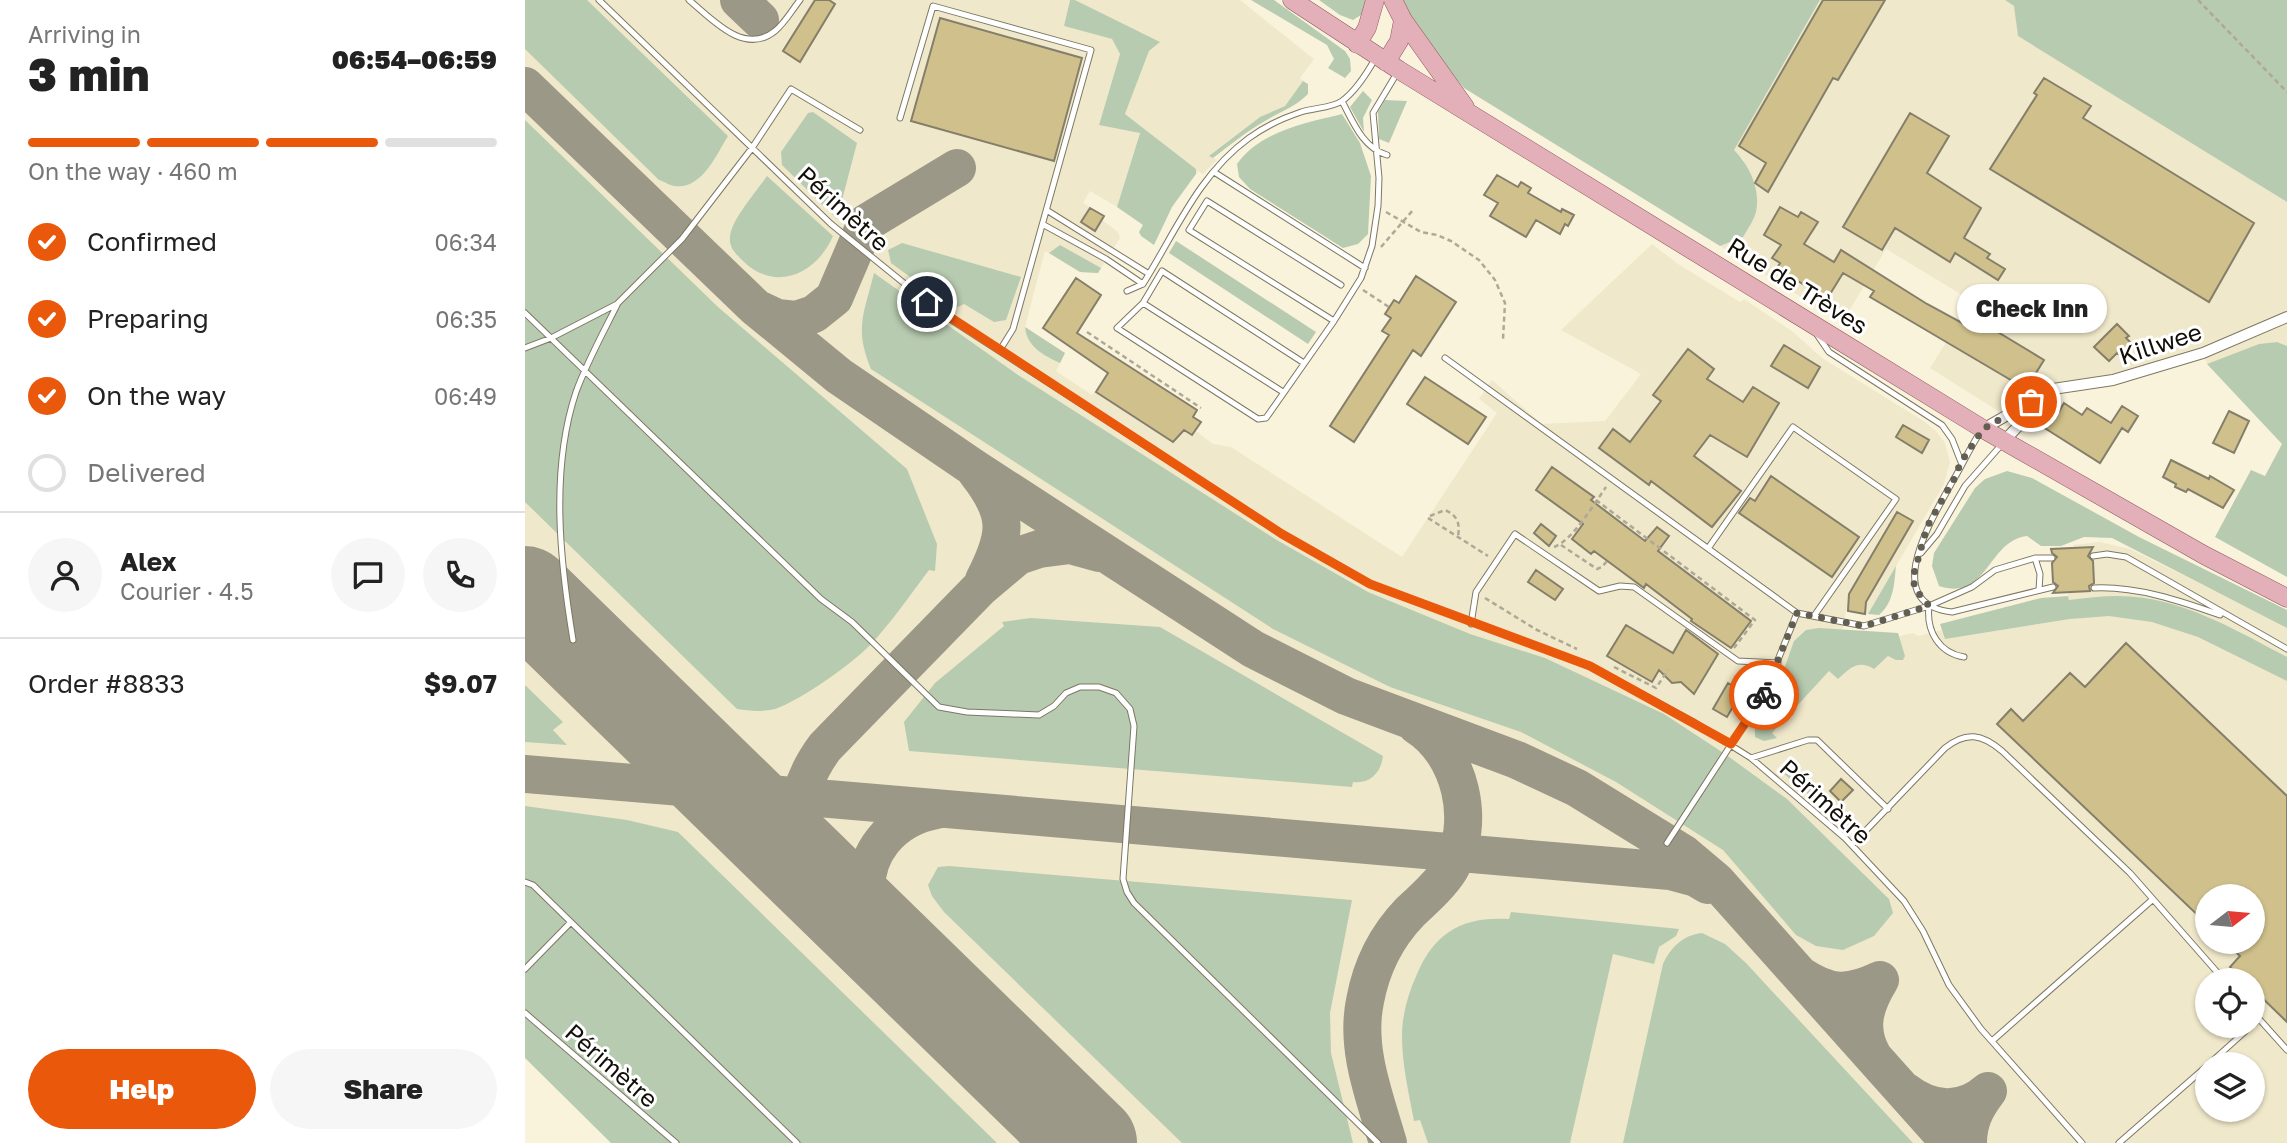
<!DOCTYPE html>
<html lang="en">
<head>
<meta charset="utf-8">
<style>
  :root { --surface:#fff; --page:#f6f6f6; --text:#222; --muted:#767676; --line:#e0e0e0; --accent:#ea580c }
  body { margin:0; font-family:"Golos Text",sans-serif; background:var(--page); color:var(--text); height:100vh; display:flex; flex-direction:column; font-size:26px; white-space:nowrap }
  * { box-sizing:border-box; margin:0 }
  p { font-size:23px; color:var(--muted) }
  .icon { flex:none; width:38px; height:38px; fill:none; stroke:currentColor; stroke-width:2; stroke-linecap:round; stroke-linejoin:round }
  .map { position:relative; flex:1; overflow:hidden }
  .side { display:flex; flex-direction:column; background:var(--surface); width:525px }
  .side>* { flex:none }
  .needle { width:46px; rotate:74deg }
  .controls { position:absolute; left:1670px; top:884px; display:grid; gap:14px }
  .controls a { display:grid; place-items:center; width:70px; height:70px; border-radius:50%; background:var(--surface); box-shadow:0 2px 5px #0004; font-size:35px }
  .pin { position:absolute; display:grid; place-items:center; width:60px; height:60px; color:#fff; margin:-30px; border:4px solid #fff; border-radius:50%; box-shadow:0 2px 7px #0007 }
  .courier { position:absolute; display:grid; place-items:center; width:70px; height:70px; margin:-35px; border:5px solid #ea580c; border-radius:50%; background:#fff; color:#222; box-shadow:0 2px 9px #0007 }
  .bubble { position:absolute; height:49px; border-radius:24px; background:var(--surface); box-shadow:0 2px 5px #0004; font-size:23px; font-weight:800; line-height:49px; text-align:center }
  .headline em { font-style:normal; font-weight:800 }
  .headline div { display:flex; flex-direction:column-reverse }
  .headline { display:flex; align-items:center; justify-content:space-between; height:119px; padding:0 28px }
  h1 { font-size:46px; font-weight:800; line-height:52px }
  .bar { display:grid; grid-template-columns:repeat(4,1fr); gap:10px 7px; align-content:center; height:84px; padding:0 28px }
  .bar i { height:9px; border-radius:5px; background:var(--line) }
  .bar .active { background:var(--accent) }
  .bar p { grid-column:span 4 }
  .line { display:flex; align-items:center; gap:18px; padding:0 28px; border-top:2px solid var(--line) }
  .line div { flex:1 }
  .round { display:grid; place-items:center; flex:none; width:74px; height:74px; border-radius:37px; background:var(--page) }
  ol { padding:0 28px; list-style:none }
  li { display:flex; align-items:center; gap:21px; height:77px }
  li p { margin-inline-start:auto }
  li .icon { padding:7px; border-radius:50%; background:var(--accent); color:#fff; stroke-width:4 }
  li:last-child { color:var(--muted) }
  li i { width:38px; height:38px; border:4px solid var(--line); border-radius:50% }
  .action { display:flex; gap:14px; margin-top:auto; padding:14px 28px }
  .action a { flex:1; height:80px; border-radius:42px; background:var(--accent); color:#fff; font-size:28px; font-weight:800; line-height:80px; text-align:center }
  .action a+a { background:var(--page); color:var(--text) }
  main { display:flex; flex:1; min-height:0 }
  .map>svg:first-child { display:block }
  .built { fill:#f0e8ca; fill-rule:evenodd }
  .green { fill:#b7cbb0 }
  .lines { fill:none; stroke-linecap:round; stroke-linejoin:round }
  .taxiway { stroke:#9c9887; stroke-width:38 }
  .runway { stroke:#9c9887; stroke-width:96 }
  .building { fill:#d0c18c; stroke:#847e6a; stroke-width:2 }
  .lane-casing { stroke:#7d7863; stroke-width:7 }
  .street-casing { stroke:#7d7863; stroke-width:12 }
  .primary-casing { stroke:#8d545c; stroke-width:19 }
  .path { stroke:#aea897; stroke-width:2.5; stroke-dasharray:5 3.5; stroke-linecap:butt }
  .lane { stroke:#fff; stroke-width:5 }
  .street { stroke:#fff; stroke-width:10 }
  .primary { stroke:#e3afb9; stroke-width:18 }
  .done { stroke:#625e52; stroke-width:7; stroke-dasharray:0 12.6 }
  .route { stroke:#ea580c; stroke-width:9 }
  .labels { text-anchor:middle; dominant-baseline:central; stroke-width:6; stroke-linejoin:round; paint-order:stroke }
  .street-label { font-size:24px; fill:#100e07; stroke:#fff }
</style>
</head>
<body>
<main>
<section class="side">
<div class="headline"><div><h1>3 min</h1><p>Arriving in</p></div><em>06:54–06:59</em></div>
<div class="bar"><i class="active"></i><i class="active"></i><i class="active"></i><i></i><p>On the way · 460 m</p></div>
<ol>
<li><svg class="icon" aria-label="check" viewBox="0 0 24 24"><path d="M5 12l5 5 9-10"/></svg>Confirmed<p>06:34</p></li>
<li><svg class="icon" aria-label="check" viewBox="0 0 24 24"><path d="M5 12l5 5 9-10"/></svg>Preparing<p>06:35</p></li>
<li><svg class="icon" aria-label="check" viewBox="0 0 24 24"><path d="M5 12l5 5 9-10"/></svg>On the way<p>06:49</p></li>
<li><i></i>Delivered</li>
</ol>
<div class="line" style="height:126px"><a class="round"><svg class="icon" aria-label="person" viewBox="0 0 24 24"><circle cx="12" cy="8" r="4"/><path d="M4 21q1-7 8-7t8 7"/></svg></a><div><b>Alex</b><p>Courier · 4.5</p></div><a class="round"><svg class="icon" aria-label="chat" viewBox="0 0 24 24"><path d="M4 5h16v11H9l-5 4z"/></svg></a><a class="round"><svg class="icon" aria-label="phone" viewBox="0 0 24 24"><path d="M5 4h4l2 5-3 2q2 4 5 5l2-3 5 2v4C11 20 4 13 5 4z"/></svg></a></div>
<div class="line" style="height:91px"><div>Order #8833</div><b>$9.07</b></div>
<div class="action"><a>Help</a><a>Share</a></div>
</section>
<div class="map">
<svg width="1762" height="1143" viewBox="0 0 1762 1143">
  <rect width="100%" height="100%" fill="#faf3dc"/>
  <!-- built -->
  <path class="built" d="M0,0H545L539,26L587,39L595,54L574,124L615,132L592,207L565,191L558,203L579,216L577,220L593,232L595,238L573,273L555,272L520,251L500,327L540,353L531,371L567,395L576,383L588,390L604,366L672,410L668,417L676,422L671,431L688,444L706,447L877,557L972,413L954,399L967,380L1017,424L1080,421L1116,374L1036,330L1127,244L1153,264L1215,302L1219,299L1268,332L1297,358L1400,422L1411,431L1420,443L1425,462L1419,484L1343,614L1321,611L1317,634L1371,639L1375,636L1388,633L1393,636L1417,630L1420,639L1545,619L1543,592L1528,593L1526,549L1548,548V545L1575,542L1605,549L1762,627V1143H133L0,1027ZM1682,896H1727V942H1682ZM1682,980H1727V1026H1682ZM1682,1064H1727V1110H1682Z
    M550,0H715L789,59L775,78L778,81L760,106L735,117L684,156L692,160L678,174L673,171L671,174V169L600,114L624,51L634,42Z
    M1295,0H1480L1489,6L1494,36L1762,202V346L1752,342L1735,344L1682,364L1678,353L1588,380L1541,386L1481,416L1405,368L1447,301L1361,249L1317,323L1195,246L1218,237L1219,160L1208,150Z"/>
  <!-- green -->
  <path class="green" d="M0,0H62L203,136C191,155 177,190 149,186C144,185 138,181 134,180L0,49Z
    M545,0H550L635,42L624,51L600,114L671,169V174L647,207L629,245L616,236L614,232L618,225L592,207L615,133L574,125L595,54L587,39L539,26Z
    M726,0H749L820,51L825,59L826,71L820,78L803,68L809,59L802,45Z
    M794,0H843L836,15L828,20L815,15Z
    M877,0H1295L1209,150C1224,165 1236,189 1231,212C1229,220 1222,230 1218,237L1195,246L939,88L898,39Z
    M1480,0H1762V202L1493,36L1489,6Z
    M778,81L783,84V94C769,108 756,111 740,121C721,132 705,145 688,158L684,156L735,117L760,106Z
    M838,91L847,100L838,118L839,132L825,107Z
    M860,100L882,101L864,143L854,139L853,112Z
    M288,112L332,143L312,219L257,165L256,152L283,113Z
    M817,114L835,143L846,176L843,234L833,244L818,248L725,189L714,177L712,164C735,131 781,123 817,114Z
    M0,120L193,307L382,469L412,544L410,571L404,570C386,594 368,620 348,642C329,663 276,700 250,709C237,712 225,711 212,709L0,502Z
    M242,176L308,236C291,275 249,293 217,260C210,253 204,247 205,237C206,220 232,191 242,176Z
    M651,241L791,332L783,344L644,253Z
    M377,243L496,277L481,320L469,322L439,304L429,309L366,263L363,250Z
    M535,245L576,268L573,273L555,272L524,253Z
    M349,273L493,375L750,539L843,592L945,634L1020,658L1139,714L1200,754L1262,799L1364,899L1368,913L1349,936L1318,950L1291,946L1271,935L1198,850L1091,782L996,732L865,687L748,629L346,369C329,328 339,314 349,273Z
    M500,327L540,353L535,363C518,355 502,347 500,327Z
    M1752,342L1762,346V577L1690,537L1726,470L1740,476L1757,444L1682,364L1734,344Z
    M1482,471L1507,478L1614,537L1762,610V628L1587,538L1559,537L1536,546H1516L1502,536C1462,541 1463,602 1414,586L1407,566L1409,553L1450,488L1460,479Z
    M1371,566C1369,585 1369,602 1354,615L1343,614Z
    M1543,596L1544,600C1560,598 1577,596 1593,596C1655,596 1710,630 1762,657V681L1673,637L1627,622L1584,616L1545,619L1420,639L1415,624L1516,598Z
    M506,618L635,627L858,756C856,772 846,784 828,782L827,787L384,751L379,722L410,683L479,626L477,622Z
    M1294,628L1373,633L1380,656L1378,660H1371L1363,656L1349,669C1333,659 1325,668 1313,679L1304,671L1247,733L1252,738L1239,741L1230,737V729L1250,695L1269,641L1281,630Z
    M0,685L38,722L28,730L42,745L0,742Z
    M1272,768L1328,822L1327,825L1318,824L1258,773Z
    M0,806L102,820L153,832L472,1143H86L0,1058Z
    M424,866L827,900L805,1013L806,1053L828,1143H657L419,912L407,896L403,885L413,867Z
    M986,912L1154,929L1151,936L1134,947L1129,964L1088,954L1045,1143H903L895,1120L889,1121C884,1094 877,1065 877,1036C877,1015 883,994 892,974C910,932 938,916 984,919Z
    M1177,933L1200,944L1221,963L1388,1143H1098L1138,964C1146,947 1158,935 1177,933Z"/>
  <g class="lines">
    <!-- taxiway -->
    <path class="taxiway" d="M214,0L235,20
      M0,86L230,307L314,376L449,468L728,649L821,696L992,760L1052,788L1159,854L1191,881L1425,1143
      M235,310L252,318L271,320L289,314L309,298L341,223L432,168
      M452,473C485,515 482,535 459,580
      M129,719L162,749L183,761
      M162,749C184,769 204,787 234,793L1145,871L1171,878L1183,885
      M0,774L216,792
      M312,898C274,846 257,805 300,747L455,588L493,556L514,549L545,545L574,553
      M362,946C353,932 344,917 342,900C336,854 367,818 411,810
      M1275,975C1305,995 1323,995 1355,980C1339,1006 1332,1030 1349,1058
      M1380,1091C1406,1111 1437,1114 1463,1091C1450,1108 1443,1122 1443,1143
      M863,1143C850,1098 830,1049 840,1001C846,968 861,937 885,912C899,899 915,885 925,869C952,823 936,753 891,725"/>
    <!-- runway -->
    <path class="runway" d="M0,594L564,1143"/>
  </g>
  <!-- building -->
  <path class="building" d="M290,0H304L310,4L275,62L258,51Z
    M1298,0H1360L1313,80L1308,78L1243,192L1230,183L1241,163L1214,146Z
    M415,18L557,58L529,161L386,121Z
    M1519,78L1566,106L1558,118L1729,223L1684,302L1465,169L1512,95L1509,93Z
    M1385,113L1424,136L1402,173L1456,208L1439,238L1465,254L1462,258L1480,269L1473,280L1430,253L1425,262L1370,228L1357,250L1318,227Z
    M972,175L993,187L996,182L1006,188L1003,193L1036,212L1037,209L1049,215L1043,226L1040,224L1035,234L1011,220L1001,237L965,216L973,203L959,195Z
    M1255,207L1273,217L1276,212L1293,222L1279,244L1309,262L1316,250L1402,304L1437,323L1443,314L1519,360L1501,389L1345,297L1349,291L1318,273L1302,299L1252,268L1255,263L1247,258L1256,245L1239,235Z
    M565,208L579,216L570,231L556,222Z
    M891,276L931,302L896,356L888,350L829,442L805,426L864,335L857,331L866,318L860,314L869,300L874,303Z
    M551,278L576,295L552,333L672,410L668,417L676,422L667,435L659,430L648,442L571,392L583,373L518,328Z
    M1592,324L1604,336L1601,338L1608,345L1596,356L1592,353L1584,361L1569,347Z
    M1259,345L1295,367L1283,388L1246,366Z
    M1163,349L1189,369L1182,379L1218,402L1228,387L1254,403L1222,457L1185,435L1169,456L1216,491L1187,527L1126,481L1124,485L1074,448L1088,429L1105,442L1136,401L1128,395Z
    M900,377L961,417L943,444L882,404Z
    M1539,403L1557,415L1562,408L1586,423L1597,406L1613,416L1603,432L1597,428L1575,463L1518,427L1529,410L1533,413Z
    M1704,411L1724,421L1709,453L1688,443Z
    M1378,425L1404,440L1397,453L1371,437Z
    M1646,460L1684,479L1685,476L1709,490L1698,508L1663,489L1661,492L1650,487L1651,484L1638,477Z
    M1027,467L1069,497L1066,500L1120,541L1132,527L1144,536L1133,551L1226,621L1206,648L1166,621L1167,619L1121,584L1119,588L1069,551L1066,554L1047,539L1058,524L1011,490Z
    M1246,476L1334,537L1307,577L1214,513L1225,498L1230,501Z
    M1372,512L1388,521L1341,602L1340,614L1323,611L1324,594Z
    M1016,524L1031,536L1024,546L1009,533Z
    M1568,547L1563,556L1568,561L1569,583L1564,586L1565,591L1528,593L1533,586L1528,582L1527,563L1532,557L1527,553L1526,549Z
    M1011,570L1038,589L1030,600L1003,582Z
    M1101,625L1148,653L1161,630L1193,654L1169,694L1156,682L1147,683L1134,670L1127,682L1082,656Z
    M1601,643L1762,796V1022L1727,988V980H1718L1705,967L1715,956L1700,942H1727V896H1682V924L1472,724L1486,709L1498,721L1545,673L1560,687Z
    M1203,683L1217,691L1202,717L1188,709Z
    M1316,779L1328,790L1316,802L1305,791Z"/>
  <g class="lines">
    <defs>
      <path id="lane" d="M74,0L306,224L417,314L757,534L845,584L1065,666L1167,721L1226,758L1320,838L1379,901L1398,931L1424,985L1456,1029L1557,1143
        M164,0C187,19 219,56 250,31C260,23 267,10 275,0
        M817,101C828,122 838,148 862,155
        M375,118L408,6L566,50L488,329L475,350
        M689,172L840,268
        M523,211L624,274
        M519,225L581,259L618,284
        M602,291L618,284C650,233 673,175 724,138C739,127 758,118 776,112C788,108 807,108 817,101C831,91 842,73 850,59
        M618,303L758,392
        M0,313L296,599L327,622L414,707L442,712L514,715L529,706L541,693L555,687H574L591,693L605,709L609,726L598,879L602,892L609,903L853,1143
        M809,321L664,230L682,201L816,285
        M1291,333L1304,352L1417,425L1427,439L1436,462
        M0,348L26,338L92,304L157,239L227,148L266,89L335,130
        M920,358L1272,613L1339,626L1404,606L1447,587L1470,570L1510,558H1527
        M779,363L637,271L618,303L592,328L733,419L741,418L809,321L836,278L847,246L853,206L854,178L848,113L872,73
        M1456,431C1444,449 1437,466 1426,484C1407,519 1354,604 1427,612L1528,587
        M1184,547L1268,427L1371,499L1289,616
        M1396,553L1412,534L1440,486L1478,443
        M1568,556L1582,554L1601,557L1762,649
        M1510,558L1515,574L1514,590
        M1569,588C1611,586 1656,601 1695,615
        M1404,606C1401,631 1414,653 1439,657
        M946,624L951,592L990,534L1074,591L1095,586L1109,587L1213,661L1253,663
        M48,640C35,561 25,470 51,392C62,362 78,333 92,305
        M1226,758L1283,740H1292L1363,809
        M1142,843L1239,694L1272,613
        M1327,845L1420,748C1441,731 1457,734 1477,751L1605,873L1699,980
        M0,882L8,885L272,1143
        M0,969L45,923
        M1727,1011L1762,1050
        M0,1013L151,1143
        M1467,1041L1627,900
        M1684,1064L1734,1019
        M1594,1143L1682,1066"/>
      <path id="street" d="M1458,429L1528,389L1588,380L1678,353L1762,317
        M1479,441L1519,399"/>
      <path id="primary" d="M767,0L874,70L1458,429L1679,555L1762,598
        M868,0L878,20L940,107
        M832,44L842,28L850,0
        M861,62L874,41L878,20"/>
    </defs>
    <!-- lane casing -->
    <use href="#lane" class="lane-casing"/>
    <!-- street casing -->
    <use href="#street" class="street-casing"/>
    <!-- primary casing -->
    <use href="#primary" class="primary-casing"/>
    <!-- path -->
    <path class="path" d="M1673,0L1762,92
      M861,212L896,232L912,235L926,241L954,260L970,280L980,303L978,339
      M856,247L888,210
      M838,290L864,307
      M562,332L676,408
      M1071,500L1230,620L1209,648
      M905,516L920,510C933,516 935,523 933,537
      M903,518L963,556
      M1036,545L1072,569L1077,567L1082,561
      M1029,547C1048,540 1069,504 1081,487
      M960,598L1012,630L1052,649
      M1089,667L1131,688L1143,670"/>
    <!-- lane -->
    <use href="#lane" class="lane"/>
    <!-- street -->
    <use href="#street" class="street"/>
    <!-- primary -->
    <use href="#primary" class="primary"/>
  </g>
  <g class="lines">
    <!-- done -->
    <path class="done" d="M1239,695L1272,613L1339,626L1404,606L1390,589L1388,577L1402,527L1429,479L1436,462L1458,429L1506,402"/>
    <!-- route -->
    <path class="route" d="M402,302L757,534L845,584L1065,666L1206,744L1239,695"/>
  </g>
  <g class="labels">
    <!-- street labels -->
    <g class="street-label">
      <text transform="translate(319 208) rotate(42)">Périmètre</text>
      <text transform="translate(1273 285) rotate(32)">Rue de Trèves</text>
      <text transform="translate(1635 343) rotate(-18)">Killwee</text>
      <text transform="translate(1301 801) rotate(42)">Périmètre</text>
      <text transform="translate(87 1065) rotate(41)">Périmètre</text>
    </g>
  </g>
</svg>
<div class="controls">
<a><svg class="needle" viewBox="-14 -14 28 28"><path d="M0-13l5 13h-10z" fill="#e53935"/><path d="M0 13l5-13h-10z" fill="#767676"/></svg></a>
<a><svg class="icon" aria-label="locate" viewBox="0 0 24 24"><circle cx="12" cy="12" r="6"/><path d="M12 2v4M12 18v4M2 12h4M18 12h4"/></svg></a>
<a><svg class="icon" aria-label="layers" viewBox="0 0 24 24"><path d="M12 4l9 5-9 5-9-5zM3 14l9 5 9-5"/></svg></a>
</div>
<div class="pin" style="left:1506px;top:402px;background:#ea580c"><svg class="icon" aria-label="bag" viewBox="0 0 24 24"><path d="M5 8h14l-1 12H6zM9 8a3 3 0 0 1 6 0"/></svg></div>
<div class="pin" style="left:402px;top:302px;background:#1f2937"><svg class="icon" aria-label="home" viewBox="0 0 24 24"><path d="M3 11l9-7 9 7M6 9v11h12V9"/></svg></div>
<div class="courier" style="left:1239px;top:695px"><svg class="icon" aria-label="bike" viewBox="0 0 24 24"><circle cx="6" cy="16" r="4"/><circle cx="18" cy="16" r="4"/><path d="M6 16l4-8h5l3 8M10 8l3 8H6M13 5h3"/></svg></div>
<div class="bubble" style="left:1432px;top:284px;width:150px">Check Inn</div>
</div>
</main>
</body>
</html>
